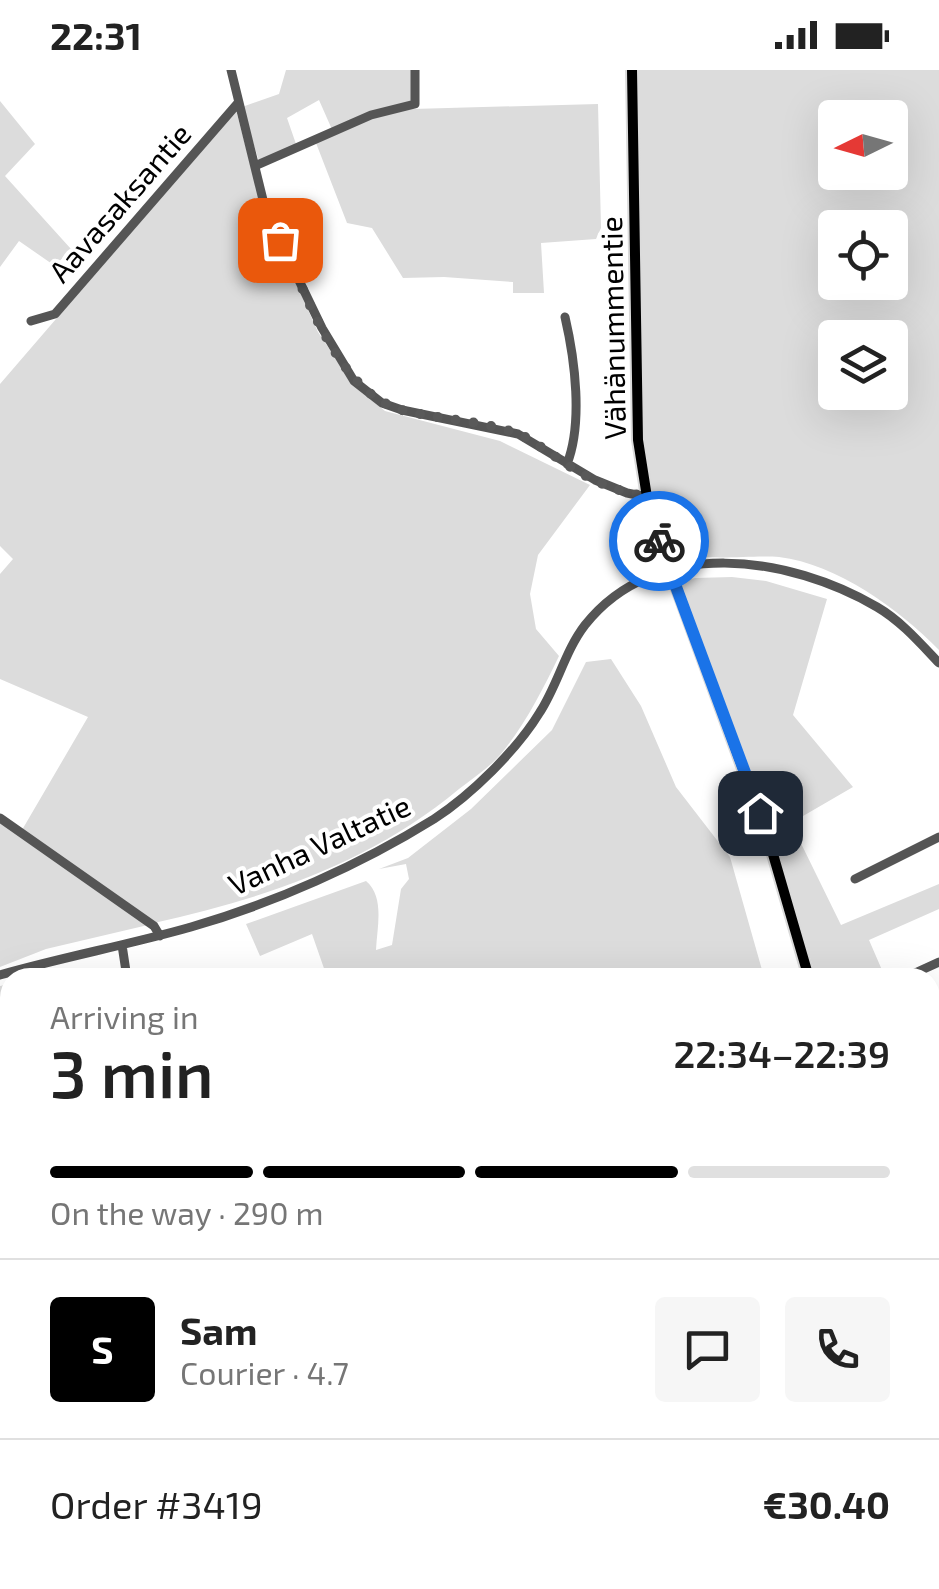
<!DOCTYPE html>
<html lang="en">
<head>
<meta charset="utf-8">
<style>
  :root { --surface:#fff; --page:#f6f6f6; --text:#222; --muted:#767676; --line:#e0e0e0; --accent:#000 }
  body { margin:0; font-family:"Exo 2",sans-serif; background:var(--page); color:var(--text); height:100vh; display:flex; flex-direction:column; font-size:38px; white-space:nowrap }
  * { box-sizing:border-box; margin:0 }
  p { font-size:32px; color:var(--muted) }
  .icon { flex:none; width:55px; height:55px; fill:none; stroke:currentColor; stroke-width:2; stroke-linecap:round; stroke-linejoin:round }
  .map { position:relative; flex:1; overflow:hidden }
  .drawer { position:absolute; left:0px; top:898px; width:940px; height:622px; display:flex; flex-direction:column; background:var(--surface); border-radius:30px 30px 0 0; box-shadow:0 10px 40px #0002 }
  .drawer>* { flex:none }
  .needle { width:65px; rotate:265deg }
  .controls { position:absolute; left:818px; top:30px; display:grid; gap:20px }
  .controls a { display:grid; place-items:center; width:90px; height:90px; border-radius:10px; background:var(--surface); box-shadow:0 10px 40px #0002; font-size:50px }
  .pin { position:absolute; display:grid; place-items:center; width:85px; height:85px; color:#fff; margin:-42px; border-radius:20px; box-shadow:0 5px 15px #0006 }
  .courier { position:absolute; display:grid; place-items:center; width:100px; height:100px; margin:-50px; border:8px solid #1a73e8; border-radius:50%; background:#fff; color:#222; box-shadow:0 2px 12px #0007 }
  .headline em { font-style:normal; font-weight:600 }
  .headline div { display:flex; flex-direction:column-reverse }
  .headline { display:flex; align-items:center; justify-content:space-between; height:170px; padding:0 50px }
  h1 { font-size:65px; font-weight:600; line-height:75px }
  .bar { display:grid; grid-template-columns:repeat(4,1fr); gap:15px 10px; align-content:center; height:120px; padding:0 50px }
  .bar i { height:12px; border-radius:8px; background:var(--line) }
  .bar .current { background:var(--accent) }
  .bar p { grid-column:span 4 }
  .line { display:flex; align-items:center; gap:25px; padding:0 50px; border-top:2px solid var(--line) }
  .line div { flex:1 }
  .round { display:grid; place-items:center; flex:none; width:105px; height:105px; border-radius:10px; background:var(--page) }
  .status { display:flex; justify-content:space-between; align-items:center; height:70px; padding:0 50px; background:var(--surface); direction:ltr }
  .status svg { height:28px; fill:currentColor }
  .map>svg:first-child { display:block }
  .green { fill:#dcdcdc; fill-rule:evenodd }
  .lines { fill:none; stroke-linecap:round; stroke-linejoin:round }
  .major-casing { stroke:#dbdbdb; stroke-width:14 }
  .minor { stroke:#555; stroke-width:9 }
  .major { stroke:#000; stroke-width:10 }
  .done { stroke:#595959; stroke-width:10; stroke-dasharray:0 18 }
  .route { stroke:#1a73e8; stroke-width:12 }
  .labels { text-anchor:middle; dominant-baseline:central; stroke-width:8; stroke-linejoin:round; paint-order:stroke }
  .street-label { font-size:30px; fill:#000; stroke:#fff }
</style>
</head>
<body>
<div class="status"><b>22:31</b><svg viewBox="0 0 49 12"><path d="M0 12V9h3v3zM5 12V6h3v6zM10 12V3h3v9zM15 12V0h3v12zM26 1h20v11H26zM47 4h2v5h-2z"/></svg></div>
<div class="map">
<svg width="939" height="1519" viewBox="0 0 939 1519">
  <rect width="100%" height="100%" fill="#fff"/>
  <!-- green -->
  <path class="green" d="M286,0H411L412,39L598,34L601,158L596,169L541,173L544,223H513V212L444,207L403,208L372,158L347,153L316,73L334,64L319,30L287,48L296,74L259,91L242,37L279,24Z
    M636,0H939V580C899,539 837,494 779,487C753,484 689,494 672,478L652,421L642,367ZM835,48H890V102H835ZM835,158H890V212H835ZM835,268H890V322H835Z
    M0,31L35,74L5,106L71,179L55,196L19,171L0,197Z
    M236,40L261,136L318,262L352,313L385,341L500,371L590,415L538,485L530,524L536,559L559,586C542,621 525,655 500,685C489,698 473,708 459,719C370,793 266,828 154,853L22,760L88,647L0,609V504L13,489L0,476V314Z
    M732,507L766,511L827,529L793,645L853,717L791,753L841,855L939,814V839L869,870L885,907H816L764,738L681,512L695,508Z
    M611,589L641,636L676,717L730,787L764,907H327L312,864L260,886L246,854L366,811C385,827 377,857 376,880L392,875L401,819L409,809L406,794L379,799L408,788L471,739L552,660L586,592Z
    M0,751L148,855L46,879L0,897Z
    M10,914V1046L0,1040V916Z
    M930,1034L939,1047V1102L930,1092Z
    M930,1105L939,1118V1175L930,1180Z
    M939,1233V1370L930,1391V1235Z
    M196,1510H289L304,1519H191Z"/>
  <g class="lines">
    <defs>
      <path id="major" d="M632,0L638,370L647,427L661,475L768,767L809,908
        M930,1208L939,1206
        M837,1519L840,1510"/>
    </defs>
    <!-- major casing -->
    <use href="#major" class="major-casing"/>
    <!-- minor -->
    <path class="minor" d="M231,0L266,142L322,258L354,311L382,333L402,340L518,364L595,410L627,423L647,427
      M255,96L371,45L415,34V0
      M565,247C575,290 583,353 567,394
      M31,251L55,244L238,33
      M0,748L154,856L160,866
      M855,809L939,767
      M122,875L127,908
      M0,905C63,887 128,875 191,857C274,833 360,795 434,749C471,725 517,680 540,642C558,614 565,581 585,555C656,465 790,486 877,537C901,551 920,573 939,593
      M904,908L939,892
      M930,953L939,967
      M0,1047L10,1053
      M0,1150L10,1156
      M0,1435L10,1441
      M114,1510L122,1519
      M543,1510L545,1519
      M14,1519L19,1510
      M347,1519L350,1510
      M704,1519L707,1510"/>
    <!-- major -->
    <use href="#major" class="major"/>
  </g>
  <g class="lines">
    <!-- done -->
    <path class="done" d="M280,170C308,225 337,322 402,340C440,350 480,350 516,363C530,368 543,379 556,387C582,406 615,423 647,426L659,471"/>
    <!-- route -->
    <path class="route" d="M659,471L760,743"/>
  </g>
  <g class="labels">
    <!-- street labels -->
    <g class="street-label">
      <text transform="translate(119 132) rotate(-49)">Aavasaksantie</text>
      <text transform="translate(612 258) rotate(-91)">Vähänummentie</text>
      <text transform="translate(319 774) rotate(-25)">Vanha Valtatie</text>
    </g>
  </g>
</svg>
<div class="controls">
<a><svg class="needle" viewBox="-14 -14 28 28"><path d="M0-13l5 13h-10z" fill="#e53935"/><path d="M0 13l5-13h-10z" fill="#767676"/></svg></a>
<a><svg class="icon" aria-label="locate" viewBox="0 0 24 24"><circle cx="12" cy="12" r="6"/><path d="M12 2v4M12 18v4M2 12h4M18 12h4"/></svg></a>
<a><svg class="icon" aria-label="layers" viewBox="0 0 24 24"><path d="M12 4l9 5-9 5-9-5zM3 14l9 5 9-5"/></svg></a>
</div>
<div class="pin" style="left:280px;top:170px;background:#ea580c"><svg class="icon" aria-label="bag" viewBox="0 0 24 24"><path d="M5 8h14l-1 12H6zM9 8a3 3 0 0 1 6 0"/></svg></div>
<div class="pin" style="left:760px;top:743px;background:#1f2937"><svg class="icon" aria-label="home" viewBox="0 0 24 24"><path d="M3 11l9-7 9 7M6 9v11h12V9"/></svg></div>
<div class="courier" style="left:659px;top:471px"><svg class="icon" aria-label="bike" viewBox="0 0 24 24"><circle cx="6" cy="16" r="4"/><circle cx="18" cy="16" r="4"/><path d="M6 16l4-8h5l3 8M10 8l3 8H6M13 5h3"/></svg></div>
<section class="drawer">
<div class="headline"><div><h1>3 min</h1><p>Arriving in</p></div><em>22:34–22:39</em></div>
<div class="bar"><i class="current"></i><i class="current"></i><i class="current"></i><i></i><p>On the way · 290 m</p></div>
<div class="line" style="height:180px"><b class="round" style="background:var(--accent);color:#fff">S</b><div><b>Sam</b><p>Courier · 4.7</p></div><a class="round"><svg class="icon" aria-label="chat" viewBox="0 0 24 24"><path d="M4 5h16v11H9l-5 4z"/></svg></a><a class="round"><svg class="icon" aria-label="phone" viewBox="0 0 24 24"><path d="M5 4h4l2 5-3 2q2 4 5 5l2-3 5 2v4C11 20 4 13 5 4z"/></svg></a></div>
<div class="line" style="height:130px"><div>Order #3419</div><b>€30.40</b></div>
</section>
</div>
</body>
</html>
